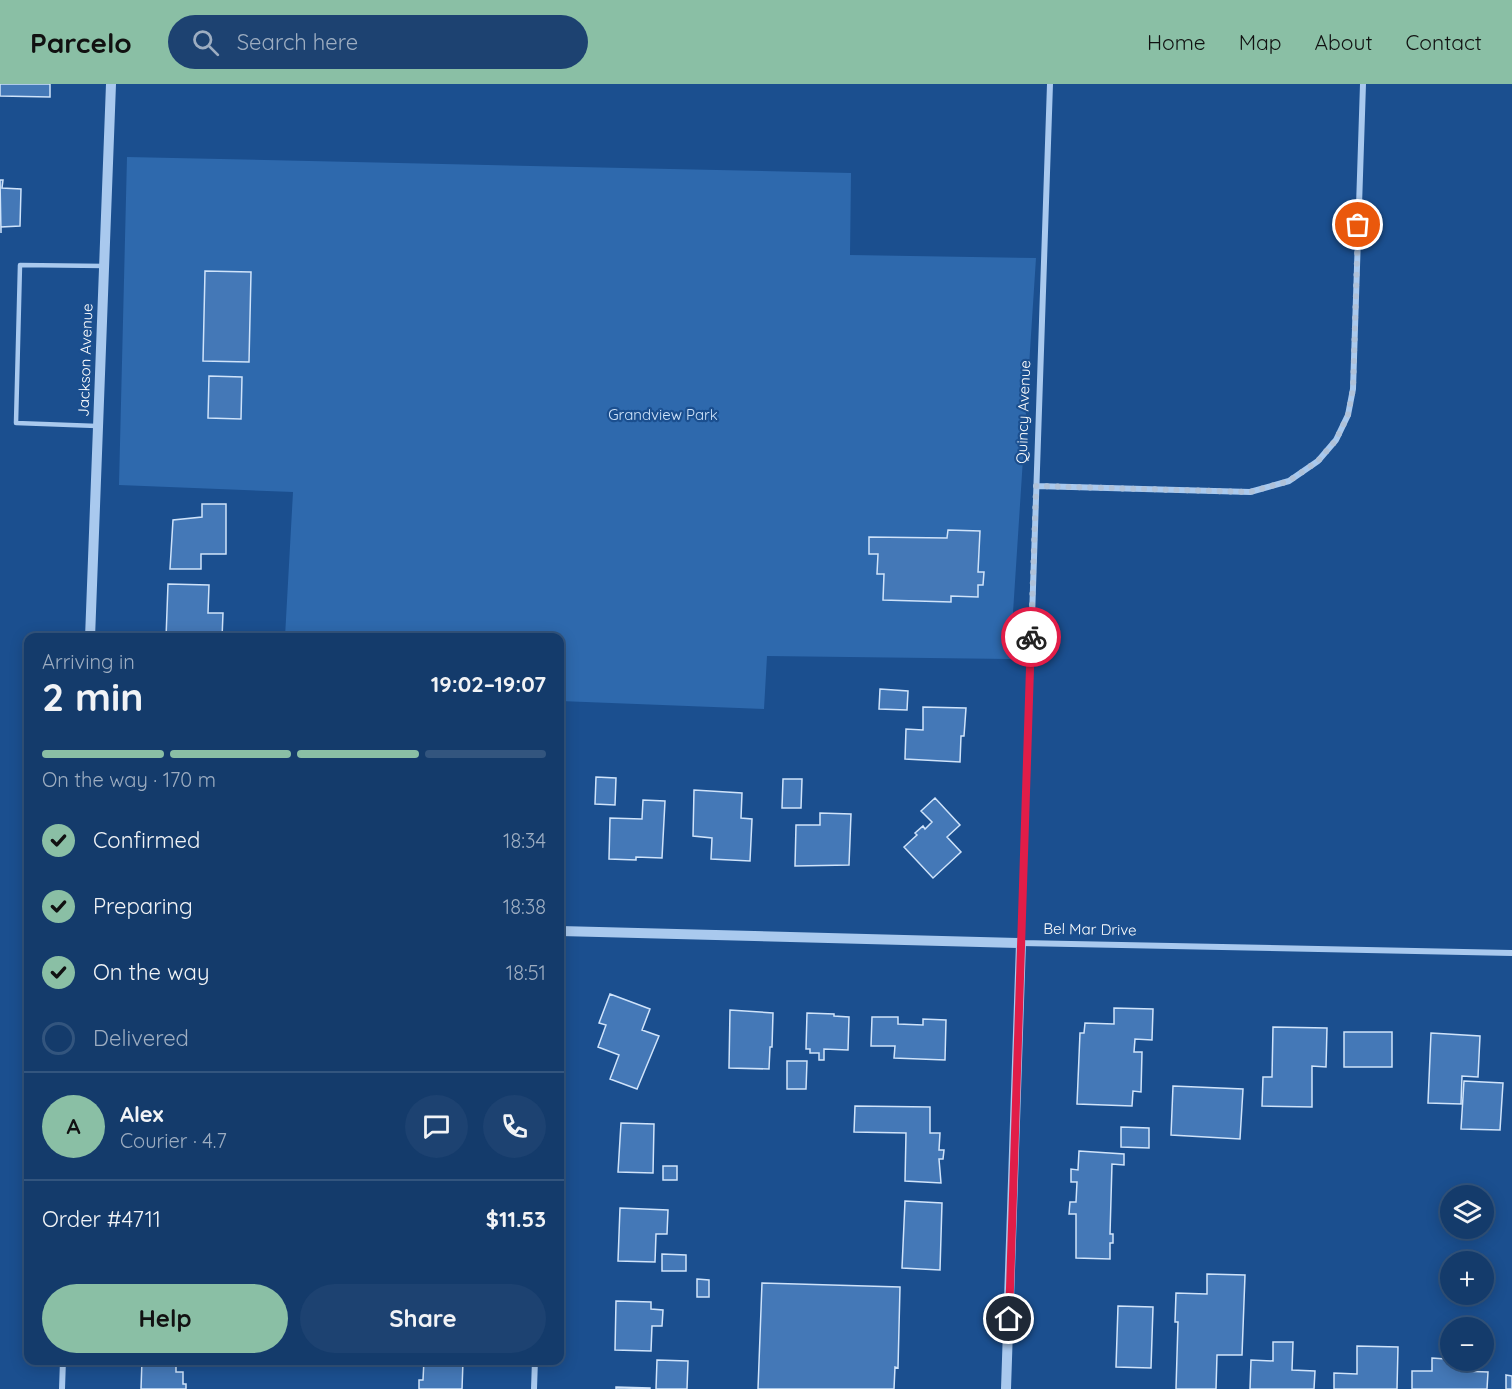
<!DOCTYPE html>
<html lang="en">
<head>
<meta charset="utf-8">
<style>
  :root { --surface:#143b6b; --page:#1d4271; --text:#f1f3f6; --muted:#9dadc1; --line:#33557e; --accent:#8abfa5 }
  body { margin:0; font-family:Quicksand,sans-serif; background:var(--page); color:var(--text); height:100vh; display:flex; flex-direction:column; font-size:22px; white-space:nowrap }
  * { box-sizing:border-box; margin:0 }
  p { font-size:20px; color:var(--muted) }
  .icon { flex:none; width:33px; height:33px; fill:none; stroke:currentColor; stroke-width:2; stroke-linecap:round; stroke-linejoin:round }
  .map { position:relative; flex:1; overflow:hidden }
  .sheet { position:absolute; left:24px; top:549px; width:540px; height:732px; display:flex; flex-direction:column; background:var(--surface); border-radius:12px; box-shadow:0 3px 15px #0003,0 0 0 2px var(--line) }
  .sheet>* { flex:none }
  .buttons { position:absolute; left:1440px; top:1101px; display:grid; gap:12px }
  .buttons a { display:grid; place-items:center; width:54px; height:54px; border-radius:50%; background:var(--surface); box-shadow:0 3px 15px #0003,0 0 0 2px var(--line); font-size:30px }
  .pin { position:absolute; display:grid; place-items:center; width:51px; height:51px; color:#fff; margin:-26px; border:3px solid #fff; border-radius:50%; box-shadow:0 2px 6px #0007 }
  .courier { position:absolute; display:grid; place-items:center; width:60px; height:60px; margin:-30px; border:4px solid #e11d48; border-radius:50%; background:#fff; color:#222; box-shadow:0 2px 8px #0007 }
  .summary em { font-style:normal; font-weight:700 }
  .summary div { display:flex; flex-direction:column-reverse }
  .summary { display:flex; align-items:center; justify-content:space-between; height:102px; padding:0 18px }
  h1 { font-size:39px; font-weight:700; line-height:45px }
  .bar { display:grid; grid-template-columns:repeat(4,1fr); gap:9px 6px; align-content:center; height:72px; padding:0 18px }
  .bar i { height:8px; border-radius:4px; background:var(--line) }
  .bar .selected { background:var(--accent) }
  .bar p { grid-column:span 4 }
  .line { display:flex; align-items:center; gap:15px; padding:0 18px; border-top:2px solid var(--line) }
  .line div { flex:1 }
  .round { display:grid; place-items:center; flex:none; width:63px; height:63px; border-radius:32px; background:var(--page) }
  ol { padding:0 18px; list-style:none }
  li { display:flex; align-items:center; gap:18px; height:66px }
  li p { margin-inline-start:auto }
  li .icon { padding:6px; border-radius:50%; background:var(--accent); color:#111; stroke-width:4 }
  li:last-child { color:var(--muted) }
  li i { width:33px; height:33px; border:3px solid var(--line); border-radius:50% }
  .primary-button { display:flex; gap:12px; margin-top:auto; padding:12px 18px }
  .primary-button a { flex:1; height:69px; border-radius:36px; background:var(--accent); color:#111; font-size:24px; font-weight:700; line-height:69px; text-align:center }
  .primary-button a+a { background:var(--page); color:var(--text) }
  header { display:flex; align-items:center; gap:36px; box-sizing:border-box; height:84px; padding:0 30px; background:var(--accent); color:#111 }
  header strong { font-size:28px }
  nav { display:flex; gap:33px; margin-inline-start:auto; font-size:21px }
  .search { width:420px; height:54px; background:var(--page); display:flex; align-items:center; gap:15px; box-sizing:border-box; padding:0 21px; border-radius:33px; color:var(--muted); font-size:22px }
  .map>svg:first-child { display:block }
  .green { fill:#2e69ad }
  .building { fill:#4478b7; stroke:#cfe3fa; stroke-width:1.5 }
  .lines { fill:none; stroke-linecap:round; stroke-linejoin:round }
  .service { stroke:#a9c9ee; stroke-width:4.5 }
  .minor { stroke:#a9c9ee; stroke-width:6 }
  .tertiary { stroke:#a9c9ee; stroke-width:10 }
  .done { stroke:#afc1d8; stroke-width:6; stroke-dasharray:0 10.8 }
  .route { stroke:#e11d48; stroke-width:8 }
  .labels { text-anchor:middle; dominant-baseline:central; stroke-width:4.5; stroke-linejoin:round; paint-order:stroke }
  .street-label { font-size:15px; fill:#fff; stroke:#1b4f8f }
  .park-label { font-size:15px; fill:#cfe3fa; stroke:#1b4f8f }
</style>
</head>
<body>
<header>
<strong>Parcelo</strong>
<div class="search"><svg class="icon" aria-label="search" viewBox="0 0 24 24"><circle cx="10" cy="10" r="6"/><path d="M15 15l6 6"/></svg>Search here</div>
<nav><a>Home</a><a>Map</a><a>About</a><a>Contact</a></nav>
</header>
<div class="map">
<svg width="1512" height="1305" viewBox="0 0 1512 1305">
  <rect width="100%" height="100%" fill="#1b4f8f"/>
  <!-- green -->
  <path class="green" d="M127,73L851,89L850,171L1036,174L1010,575L767,572L764,625L560,617V554L285,553L293,408L119,401Z"/>
  <!-- building -->
  <path class="building" d="M0,0H50V13L0,12Z
    M0,96H3L2,104L21,105L20,142L1,143V149Z
    M205,187L251,188L249,278L203,277Z
    M209,292L242,293L241,335L208,334Z
    M202,420H226V470H201V485H170L173,436L202,433Z
    M948,446L980,447L978,488H984L983,501H978V513L951,512V518L883,516L884,490H877L878,470H869V453L947,454Z
    M168,500L209,501L208,529H223L222,554H166Z
    M880,605L908,607L907,626L879,625Z
    M923,623L966,624L964,652H961L960,678L905,675L906,645L923,646Z
    M596,693L616,694L615,721L595,720Z
    M783,695H802L801,724H782Z
    M694,706L742,709L741,734L752,735L750,777L711,775L712,754L693,752Z
    M935,714L960,741L947,753L961,768L933,794L904,763L917,751L915,749L923,742L925,745L932,738L921,727Z
    M643,716L665,717L662,774L636,773V776L609,775L610,734L642,735Z
    M820,729L851,730L849,781L795,782L796,741H820Z
    M610,910L650,925L642,946L659,952L637,1005L610,995L619,971L598,963L606,941L599,939Z
    M1114,924L1153,925L1152,956L1135,955L1134,968H1142L1141,1008L1133,1007L1132,1022L1077,1020L1080,949H1084L1085,939L1114,940Z
    M730,926L773,929L772,963H770L769,985L729,984Z
    M807,929L834,930V932L849,933L848,966L824,965V976H819V969H810V965H806Z
    M872,933H898V940L923,941V935L946,936L945,976L894,974L895,962H871Z
    M1273,943L1327,944L1326,983L1312,982V1023L1262,1022L1263,993H1272Z
    M1344,948H1392V983H1344Z
    M1431,949L1480,952L1478,993L1462,992L1461,1020L1428,1019Z
    M787,977H807L806,1005H787Z
    M1464,997L1503,999L1500,1046L1461,1045Z
    M1173,1002L1243,1005L1240,1055L1171,1051Z
    M855,1022L930,1023V1049H940L939,1066H944L943,1075H939L941,1099L905,1097L906,1049L854,1048Z
    M621,1039L654,1040L653,1089L618,1088Z
    M1121,1043L1149,1044V1064L1121,1063Z
    M1079,1067L1124,1070V1081L1112,1080L1110,1150H1113V1159H1110V1175L1076,1174V1130H1069L1070,1118H1076L1077,1098H1071V1085L1078,1086Z
    M663,1082H677V1096H663Z
    M905,1117L942,1119L940,1186L902,1184Z
    M620,1124L668,1126L667,1150H656L655,1178L618,1177Z
    M662,1170L686,1171V1187H662Z
    M1207,1190L1245,1191L1242,1271H1217L1216,1305H1176L1178,1238H1175L1176,1209L1207,1210Z
    M697,1195L709,1196V1213H697Z
    M762,1199L900,1203L898,1284L895,1283L894,1305H758Z
    M616,1217L651,1218V1225L663,1226L662,1242H652L651,1267L615,1266Z
    M1118,1222L1153,1223L1151,1284L1116,1283Z
    M1273,1258H1293L1292,1286L1315,1287L1314,1305H1250L1251,1276L1273,1277Z
    M1357,1262L1398,1263L1397,1305H1334V1289L1357,1290Z
    M1432,1274L1460,1276V1287L1488,1288L1487,1305H1412V1287H1432Z
    M142,1276H176V1288H183V1300H186V1305H141Z
    M424,1276L463,1277L462,1305H419V1296H423Z
    M657,1276L688,1277L687,1305H656Z
    M1506,1291L1512,1292V1305H1506Z
    M616,1303L650,1304V1305H616Z"/>
  <g class="lines">
    <!-- service -->
    <path class="service" d="M97,342L16,339L20,181L104,182"/>
    <!-- minor -->
    <path class="minor" d="M1050,0L1021,859L1512,869
      M1036,402L1250,408L1289,397L1318,377L1336,356L1348,331L1353,305L1363,0
      M560,694L563,617
      M62,1305L63,1276
      M534,1305L535,1276"/>
    <!-- tertiary -->
    <path class="tertiary" d="M90,554L111,0
      M560,847L1021,859L1006,1305"/>
  </g>
  <g class="lines">
    <!-- done -->
    <path class="done" d="M1031,553L1036,402L1250,408L1289,397L1318,377L1336,356L1348,331L1353,305L1358,141"/>
    <!-- route -->
    <path class="route" d="M1009,1235L1031,553"/>
  </g>
  <g class="labels">
    <!-- street labels -->
    <g class="street-label">
      <text transform="translate(85 276) rotate(-88)">Jackson Avenue</text>
      <text transform="translate(1023 328) rotate(-88)">Quincy Avenue</text>
      <text transform="translate(1090 845) rotate(1)">Bel Mar Drive</text>
    </g>
    <!-- park labels -->
    <g class="park-label">
      <text x="663" y="330">Grandview Park</text>
    </g>
  </g>
</svg>
<div class="buttons">
<a><svg class="icon" aria-label="layers" viewBox="0 0 24 24"><path d="M12 4l9 5-9 5-9-5zM3 14l9 5 9-5"/></svg></a>
<a>+</a>
<a>−</a>
</div>
<div class="pin" style="left:1358px;top:141px;background:#ea580c"><svg class="icon" aria-label="bag" viewBox="0 0 24 24"><path d="M5 8h14l-1 12H6zM9 8a3 3 0 0 1 6 0"/></svg></div>
<div class="pin" style="left:1009px;top:1235px;background:#1f2937"><svg class="icon" aria-label="home" viewBox="0 0 24 24"><path d="M3 11l9-7 9 7M6 9v11h12V9"/></svg></div>
<div class="courier" style="left:1031px;top:553px"><svg class="icon" aria-label="bike" viewBox="0 0 24 24"><circle cx="6" cy="16" r="4"/><circle cx="18" cy="16" r="4"/><path d="M6 16l4-8h5l3 8M10 8l3 8H6M13 5h3"/></svg></div>
<section class="sheet">
<div class="summary"><div><h1>2 min</h1><p>Arriving in</p></div><em>19:02–19:07</em></div>
<div class="bar"><i class="selected"></i><i class="selected"></i><i class="selected"></i><i></i><p>On the way · 170 m</p></div>
<ol>
<li><svg class="icon" aria-label="check" viewBox="0 0 24 24"><path d="M5 12l5 5 9-10"/></svg>Confirmed<p>18:34</p></li>
<li><svg class="icon" aria-label="check" viewBox="0 0 24 24"><path d="M5 12l5 5 9-10"/></svg>Preparing<p>18:38</p></li>
<li><svg class="icon" aria-label="check" viewBox="0 0 24 24"><path d="M5 12l5 5 9-10"/></svg>On the way<p>18:51</p></li>
<li><i></i>Delivered</li>
</ol>
<div class="line" style="height:108px"><b class="round" style="background:var(--accent);color:#111">A</b><div><b>Alex</b><p>Courier · 4.7</p></div><a class="round"><svg class="icon" aria-label="chat" viewBox="0 0 24 24"><path d="M4 5h16v11H9l-5 4z"/></svg></a><a class="round"><svg class="icon" aria-label="phone" viewBox="0 0 24 24"><path d="M5 4h4l2 5-3 2q2 4 5 5l2-3 5 2v4C11 20 4 13 5 4z"/></svg></a></div>
<div class="line" style="height:78px"><div>Order #4711</div><b>$11.53</b></div>
<div class="primary-button"><a>Help</a><a>Share</a></div>
</section>
</div>
</body>
</html>
